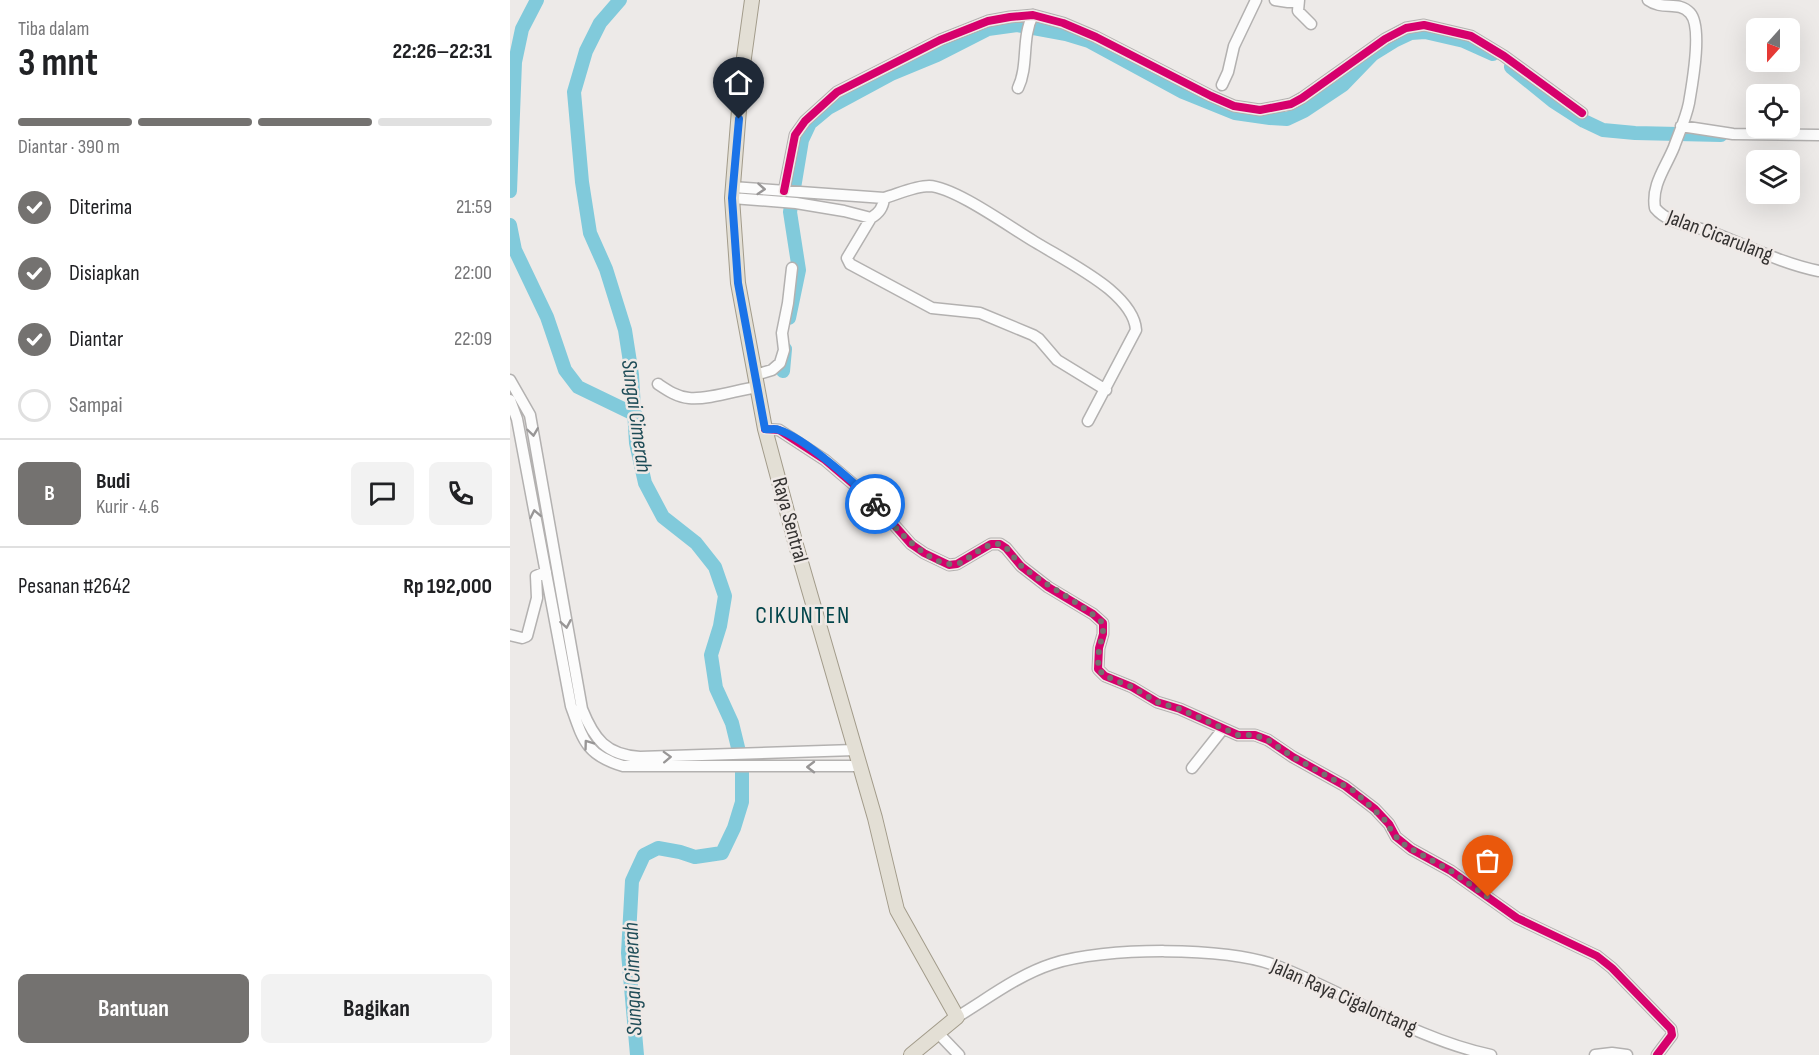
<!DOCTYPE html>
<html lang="id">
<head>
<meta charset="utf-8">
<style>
  :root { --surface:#fff; --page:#f2f2f2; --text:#202124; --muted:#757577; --line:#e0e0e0; --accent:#747270 }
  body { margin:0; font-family:"Sofia Sans Condensed",sans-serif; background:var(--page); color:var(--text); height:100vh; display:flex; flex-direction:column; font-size:22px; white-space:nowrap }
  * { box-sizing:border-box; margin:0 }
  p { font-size:20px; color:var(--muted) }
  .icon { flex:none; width:33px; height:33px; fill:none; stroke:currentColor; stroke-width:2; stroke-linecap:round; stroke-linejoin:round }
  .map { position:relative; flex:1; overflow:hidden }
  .side { display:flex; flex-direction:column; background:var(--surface); width:510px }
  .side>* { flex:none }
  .needle { width:39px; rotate:201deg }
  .buttons { position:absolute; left:1236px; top:18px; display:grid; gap:12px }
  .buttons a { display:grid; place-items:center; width:54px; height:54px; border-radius:9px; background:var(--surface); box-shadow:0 6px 24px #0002; font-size:30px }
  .pin { position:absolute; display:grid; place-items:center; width:51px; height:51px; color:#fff; margin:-62px -26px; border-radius:50% 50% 50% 0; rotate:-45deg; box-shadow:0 0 6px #0007 }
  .pin .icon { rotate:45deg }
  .courier { position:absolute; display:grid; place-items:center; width:60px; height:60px; margin:-30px; border:4px solid #1a73e8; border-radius:50%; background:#fff; color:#222; box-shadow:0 2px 8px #0007 }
  .overview em { font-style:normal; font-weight:700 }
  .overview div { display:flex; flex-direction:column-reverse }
  .overview { display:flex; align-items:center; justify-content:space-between; height:102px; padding:0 18px }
  h1 { font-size:39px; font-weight:700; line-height:45px }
  .bar { display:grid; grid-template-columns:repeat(4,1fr); gap:9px 6px; align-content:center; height:72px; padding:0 18px }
  .bar i { height:8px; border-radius:4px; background:var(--line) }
  .bar .active { background:var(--accent) }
  .bar p { grid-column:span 4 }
  .line { display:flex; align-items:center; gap:15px; padding:0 18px; border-top:2px solid var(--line) }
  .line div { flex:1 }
  .round { display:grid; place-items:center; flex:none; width:63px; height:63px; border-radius:9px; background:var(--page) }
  ol { padding:0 18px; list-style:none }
  li { display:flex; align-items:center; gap:18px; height:66px }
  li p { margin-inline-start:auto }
  li .icon { padding:6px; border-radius:50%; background:var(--accent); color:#fff; stroke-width:4 }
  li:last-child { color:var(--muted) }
  li i { width:33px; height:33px; border:3px solid var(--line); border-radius:50% }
  .action { display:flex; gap:12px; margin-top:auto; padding:12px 18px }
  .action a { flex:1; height:69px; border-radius:9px; background:var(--accent); color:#fff; font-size:24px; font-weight:700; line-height:69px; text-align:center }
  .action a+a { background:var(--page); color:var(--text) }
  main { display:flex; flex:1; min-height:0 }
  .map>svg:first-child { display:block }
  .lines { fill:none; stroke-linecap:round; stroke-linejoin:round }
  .river { stroke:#81cadb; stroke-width:14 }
  .minor-casing { stroke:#b3b1b0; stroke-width:13 }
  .major-casing { stroke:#a29b8a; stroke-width:16 }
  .minor { stroke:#fcfcfc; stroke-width:10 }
  .major { stroke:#e3dfd5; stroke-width:14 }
  .cycleway-casing { stroke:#efe9e6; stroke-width:11 }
  .cycleway { stroke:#d6006c; stroke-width:8 }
  .oneway { stroke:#989696 }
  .done { stroke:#747270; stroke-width:6; stroke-dasharray:0 10.8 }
  .route { stroke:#1a73e8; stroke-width:8 }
  .labels { text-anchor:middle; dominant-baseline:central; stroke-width:5; stroke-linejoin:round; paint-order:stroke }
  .street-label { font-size:21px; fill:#333130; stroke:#efe9e6 }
  .water-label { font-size:22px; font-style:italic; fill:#1e4c57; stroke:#efe9e6 }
  .quarter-label { font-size:24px; letter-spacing:1.5px; fill:#02454b; stroke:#efe9e6 }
</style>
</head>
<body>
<main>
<section class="side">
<div class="overview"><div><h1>3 mnt</h1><p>Tiba dalam</p></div><em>22:26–22:31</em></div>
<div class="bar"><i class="active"></i><i class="active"></i><i class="active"></i><i></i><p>Diantar · 390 m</p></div>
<ol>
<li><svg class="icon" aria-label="check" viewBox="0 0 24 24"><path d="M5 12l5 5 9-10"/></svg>Diterima<p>21:59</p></li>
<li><svg class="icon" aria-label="check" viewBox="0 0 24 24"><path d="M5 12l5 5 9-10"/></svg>Disiapkan<p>22:00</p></li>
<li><svg class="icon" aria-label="check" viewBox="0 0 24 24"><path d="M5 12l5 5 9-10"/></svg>Diantar<p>22:09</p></li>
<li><i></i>Sampai</li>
</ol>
<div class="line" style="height:108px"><b class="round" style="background:var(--accent);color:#fff">B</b><div><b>Budi</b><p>Kurir · 4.6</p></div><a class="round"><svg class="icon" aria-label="chat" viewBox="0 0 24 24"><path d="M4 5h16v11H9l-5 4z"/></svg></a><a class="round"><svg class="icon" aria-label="phone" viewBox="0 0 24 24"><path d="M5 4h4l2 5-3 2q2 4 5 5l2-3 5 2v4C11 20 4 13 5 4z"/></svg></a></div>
<div class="line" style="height:78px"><div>Pesanan #2642</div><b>Rp 192,000</b></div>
<div class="action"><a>Bantuan</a><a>Bagikan</a></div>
</section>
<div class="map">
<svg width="1309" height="1055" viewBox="0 0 1309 1055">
  <rect width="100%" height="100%" fill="#edeae8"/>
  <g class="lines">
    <!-- river -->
    <path class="river" d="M110,0L90,23L76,51L64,92L72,182L80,233L96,269L115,330L122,375L126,443L135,483L153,517L186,543L205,567L215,596L210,626L201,655L206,688L222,723L232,764V802L224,828L212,853L185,857L170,852L148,848L134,855L122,881L118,953L127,1055
      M1001,67L1043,101L1074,121L1093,130L1125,133L1211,135
      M0,191L5,62L12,29L27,0
      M0,225L5,250L37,317L55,370L68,387L126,415
      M279,318L289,270L280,212L292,140L300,123L318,108L381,74L427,55L478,29L507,25L556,34L579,41L673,92L725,113L760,118L777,119L794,111L833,85L863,54L884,41L901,33L915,32L954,41L983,54
      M273,371L275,349"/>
    <defs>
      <path id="minor" d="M765,0L778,2L788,1
        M789,0L788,11L801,24
        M1138,0C1153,11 1168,0 1180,13C1193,27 1182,85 1179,103C1176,118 1169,133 1164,147C1156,167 1141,185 1145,208C1159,225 1184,225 1204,233C1238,246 1273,264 1309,271
        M712,85L718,72L724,46L746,0
        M508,88C519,65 511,38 523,15
        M1171,126L1223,134L1309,135
        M222,187L374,198
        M274,191L285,135L295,121L327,92L430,40L478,21L500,17L523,15L553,23L586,37L701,96L724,106L750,110L781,104L792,98L875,39L896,28L914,25L961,36L994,56L1072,113
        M222,198L286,203L334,211L361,218C369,213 373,208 374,198C388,194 405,186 419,186C445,187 501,228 525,242C550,257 577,271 599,289C612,300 625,314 626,330L578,421
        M361,218L337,258L340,264L422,308L470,313L523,335L529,339L547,360L596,390
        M245,375L262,370L270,363L274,350L272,333L278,303L282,268
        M0,380L20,415L72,709C84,739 96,755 130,757L345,750
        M148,384C157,390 167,397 179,398C198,400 227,390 247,387
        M0,400L7,419L61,706C73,740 76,755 113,766H350
        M255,429L269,430L315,460L363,501L401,544L414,553L439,565L447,564L481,544H490L496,548L511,566L538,587L583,614L593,623V634L589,648L588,669L595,676L622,687L647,702L670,709L728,735H745L758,740L783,757L835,786L865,809L879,824L886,837L901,849L941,871L1007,918L1087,956L1102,968L1161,1029L1162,1035L1147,1055
        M0,635L12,638L17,636L27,598L26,576L36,572
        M682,768L713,729
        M447,1017C477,999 508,975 542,964C593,947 717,946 767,966C839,994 905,1039 981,1055
        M428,1033L449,1055
        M1085,1055L1102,1053L1117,1055"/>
      <path id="major" d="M242,0L232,72L222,198L228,283L255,429L286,545L365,818L387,910L447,1017L401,1055"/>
    </defs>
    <!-- minor casing -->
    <use href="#minor" class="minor-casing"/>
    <!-- major casing -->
    <use href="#major" class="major-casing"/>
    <!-- minor -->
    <use href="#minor" class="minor"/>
    <!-- major -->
    <use href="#major" class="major"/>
    <defs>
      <path id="cycleway" d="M274,191L285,135L295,121L327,92L430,40L478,21L500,17L523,15L553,23L586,37L701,96L724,106L750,110L781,104L792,98L875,39L896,28L914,25L961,36L994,56L1072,113
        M255,429L269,430L315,460L363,501L401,544L414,553L439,565L447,564L481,544H490L496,548L511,566L538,587L583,614L593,623V634L589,648L588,669L595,676L622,687L647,702L670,709L728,735H745L758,740L783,757L835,786L865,809L879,824L886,837L901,849L941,871L1007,918L1087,956L1102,968L1161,1029L1162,1035L1147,1055"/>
    </defs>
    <!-- cycleway casing -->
    <use href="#cycleway" class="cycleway-casing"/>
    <!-- cycleway -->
    <use href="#cycleway" class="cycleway"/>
  </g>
  <!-- one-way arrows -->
  <defs><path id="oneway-chevron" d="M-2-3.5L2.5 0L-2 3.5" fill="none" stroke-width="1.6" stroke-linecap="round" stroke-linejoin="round" transform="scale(1.5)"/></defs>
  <g class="oneway">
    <use href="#oneway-chevron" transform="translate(251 189) rotate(4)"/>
    <use href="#oneway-chevron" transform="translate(23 432) rotate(82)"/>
    <use href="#oneway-chevron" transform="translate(25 514) rotate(-101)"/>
    <use href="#oneway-chevron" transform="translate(56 624) rotate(80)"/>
    <use href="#oneway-chevron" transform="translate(78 744) rotate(-126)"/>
    <use href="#oneway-chevron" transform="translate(157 757) rotate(-2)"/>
    <use href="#oneway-chevron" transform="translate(301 767) rotate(180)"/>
  </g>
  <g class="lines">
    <!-- done -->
    <path class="done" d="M365,504C379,522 426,576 452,562C461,557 478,542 488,544C500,546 504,561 514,568C539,588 570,602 593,623V634L589,648L588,669L595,676L622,687L647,702L670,709L728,735H745L758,740L783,757L844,791L874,819L884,835L896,846L941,871L978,897"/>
    <!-- route -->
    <path class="route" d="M229,119L222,198L228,283L255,429C260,430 265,428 269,430C293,437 348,485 365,504"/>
  </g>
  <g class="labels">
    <!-- street labels -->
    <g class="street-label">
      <text transform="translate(1210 236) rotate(21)">Jalan Cicarulang</text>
      <text transform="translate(280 520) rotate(75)">Raya Sentral</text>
      <text transform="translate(834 997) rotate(24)">Jalan Raya Cigalontang</text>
    </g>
    <!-- water labels -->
    <g class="water-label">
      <text transform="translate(126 416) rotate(82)">Sungai Cimerah</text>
      <text transform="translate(123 979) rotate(-92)">Sungai Cimerah</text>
    </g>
    <!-- quarter labels -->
    <g class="quarter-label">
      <text x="293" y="615">CIKUNTEN</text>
    </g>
  </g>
</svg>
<div class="buttons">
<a><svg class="needle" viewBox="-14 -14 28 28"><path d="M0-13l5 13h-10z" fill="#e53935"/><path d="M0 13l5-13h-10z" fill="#757577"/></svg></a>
<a><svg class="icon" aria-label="locate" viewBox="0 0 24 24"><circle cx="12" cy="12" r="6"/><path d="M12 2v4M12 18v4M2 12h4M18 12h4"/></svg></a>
<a><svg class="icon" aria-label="layers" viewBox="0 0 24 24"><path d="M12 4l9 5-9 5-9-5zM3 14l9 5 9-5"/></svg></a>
</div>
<div class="pin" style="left:978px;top:897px;background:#ea580c"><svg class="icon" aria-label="bag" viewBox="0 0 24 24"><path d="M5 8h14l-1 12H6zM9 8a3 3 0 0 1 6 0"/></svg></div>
<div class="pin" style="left:229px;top:119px;background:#1f2937"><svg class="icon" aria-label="home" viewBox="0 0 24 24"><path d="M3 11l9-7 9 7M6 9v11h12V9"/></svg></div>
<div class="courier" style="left:365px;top:504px"><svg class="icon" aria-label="bike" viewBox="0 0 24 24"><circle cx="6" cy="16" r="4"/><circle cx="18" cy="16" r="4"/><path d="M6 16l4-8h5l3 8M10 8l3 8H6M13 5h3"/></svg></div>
</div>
</main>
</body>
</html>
